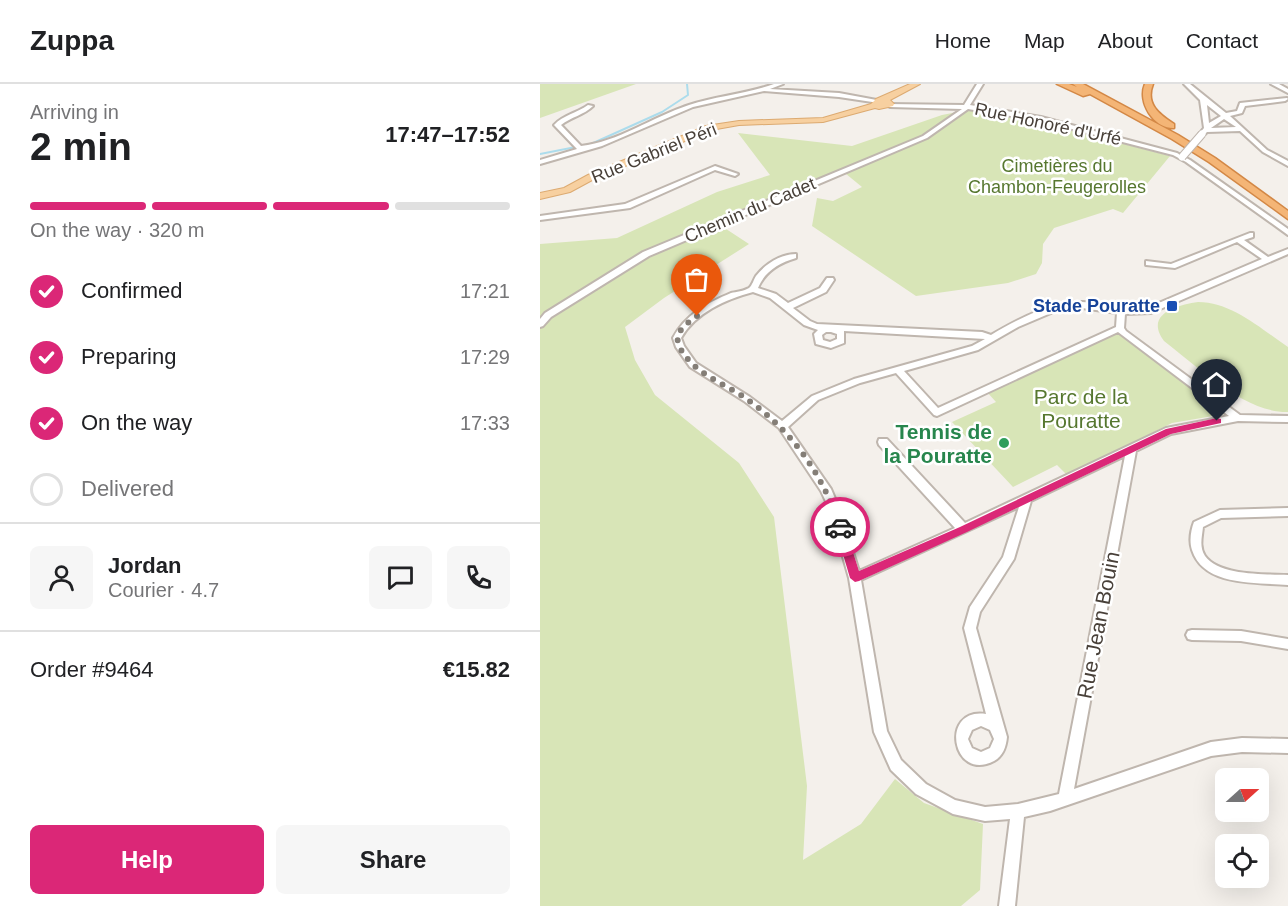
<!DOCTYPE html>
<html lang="en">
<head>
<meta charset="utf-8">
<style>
  :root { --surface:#fff; --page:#f6f6f6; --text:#202124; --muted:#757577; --line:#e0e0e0; --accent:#db2777 }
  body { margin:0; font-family:Helvetica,sans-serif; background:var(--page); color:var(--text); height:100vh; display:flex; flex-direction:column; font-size:22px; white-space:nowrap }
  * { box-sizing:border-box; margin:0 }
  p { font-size:20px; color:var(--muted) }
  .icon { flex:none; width:33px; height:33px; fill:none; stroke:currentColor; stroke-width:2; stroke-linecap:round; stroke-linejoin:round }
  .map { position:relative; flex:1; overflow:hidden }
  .side { display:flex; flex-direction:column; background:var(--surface); width:540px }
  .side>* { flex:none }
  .needle { width:39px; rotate:69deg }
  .fabs { position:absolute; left:675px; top:684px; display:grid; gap:12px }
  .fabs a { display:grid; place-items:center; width:54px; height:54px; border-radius:9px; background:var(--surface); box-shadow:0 6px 24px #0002; font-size:30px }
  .pin { position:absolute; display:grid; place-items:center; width:51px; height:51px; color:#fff; margin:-62px -26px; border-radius:50% 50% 50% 0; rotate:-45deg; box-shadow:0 0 6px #0007 }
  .pin .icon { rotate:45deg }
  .courier { position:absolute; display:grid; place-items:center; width:60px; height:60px; margin:-30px; border:4px solid #db2777; border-radius:50%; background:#fff; color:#222; box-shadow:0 2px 8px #0007 }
  .head em { font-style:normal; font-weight:800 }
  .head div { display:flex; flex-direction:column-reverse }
  .head { display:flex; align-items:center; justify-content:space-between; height:102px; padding:0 30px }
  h1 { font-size:39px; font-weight:800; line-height:45px }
  .bar { display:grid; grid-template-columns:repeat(4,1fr); gap:9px 6px; align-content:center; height:72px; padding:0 30px }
  .bar i { height:8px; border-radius:4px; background:var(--line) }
  .bar .selected { background:var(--accent) }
  .bar p { grid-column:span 4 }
  .line { display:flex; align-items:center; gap:15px; padding:0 30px; border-top:2px solid var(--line) }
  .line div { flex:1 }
  .round { display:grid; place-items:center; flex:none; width:63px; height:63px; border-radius:9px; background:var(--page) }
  ol { padding:0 30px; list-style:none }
  li { display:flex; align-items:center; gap:18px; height:66px }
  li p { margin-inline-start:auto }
  li .icon { padding:6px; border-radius:50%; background:var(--accent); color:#fff; stroke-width:4 }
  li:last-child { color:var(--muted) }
  li i { width:33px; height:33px; border:3px solid var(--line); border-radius:50% }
  .primary-button { display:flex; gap:12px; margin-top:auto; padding:12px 30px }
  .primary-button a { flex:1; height:69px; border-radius:9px; background:var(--accent); color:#fff; font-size:24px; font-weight:800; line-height:69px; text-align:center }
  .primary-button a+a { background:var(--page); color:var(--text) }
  header { display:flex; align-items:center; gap:36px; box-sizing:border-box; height:84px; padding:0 30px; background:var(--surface); border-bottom:2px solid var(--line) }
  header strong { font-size:28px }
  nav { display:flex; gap:33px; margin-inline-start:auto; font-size:21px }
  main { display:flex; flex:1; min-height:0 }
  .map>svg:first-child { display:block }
  .green { fill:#d8e5b7 }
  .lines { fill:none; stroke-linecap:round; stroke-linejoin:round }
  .stream { stroke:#acdcec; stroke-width:2 }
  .minor-casing { stroke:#bfb6ae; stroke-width:4 }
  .major-casing { stroke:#dcaa71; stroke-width:2 }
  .highway-casing { stroke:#d38846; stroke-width:3 }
  .minor { fill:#fff; fill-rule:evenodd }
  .major { fill:#f7d0a0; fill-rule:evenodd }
  .highway { fill:#f4b576; fill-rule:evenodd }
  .minor-bridge-casing { stroke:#bfb6ae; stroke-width:9; stroke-linecap:butt }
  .minor-bridge { stroke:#fff; stroke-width:7 }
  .route { fill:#db2777 }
  .done { stroke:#847e77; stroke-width:6; stroke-dasharray:0 10.8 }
  .transit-dot { fill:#1a4fb4; stroke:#fff; stroke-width:2 }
  .leisure-dot { fill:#2e9e5b; stroke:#fff; stroke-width:2 }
  .labels { text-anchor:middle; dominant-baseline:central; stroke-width:5; stroke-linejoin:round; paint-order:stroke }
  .far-street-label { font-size:18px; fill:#484039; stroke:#fff }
  .far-park-label { font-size:18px; fill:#56772f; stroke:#fff }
  .far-transit-label { font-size:18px; font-weight:bold; fill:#164399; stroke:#fff; text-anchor:end }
  .park-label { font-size:21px; fill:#56772f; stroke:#fff }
  .leisure-label { font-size:21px; font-weight:bold; fill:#27864d; stroke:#fff; text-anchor:end }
  .street-label { font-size:21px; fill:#484039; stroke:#fff }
</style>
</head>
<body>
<header>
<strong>Zuppa</strong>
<nav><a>Home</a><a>Map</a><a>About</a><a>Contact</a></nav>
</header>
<main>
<section class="side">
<div class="head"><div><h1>2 min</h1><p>Arriving in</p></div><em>17:47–17:52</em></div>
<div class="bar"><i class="selected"></i><i class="selected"></i><i class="selected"></i><i></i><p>On the way · 320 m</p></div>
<ol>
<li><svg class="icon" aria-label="check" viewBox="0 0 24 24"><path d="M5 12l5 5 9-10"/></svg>Confirmed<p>17:21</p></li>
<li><svg class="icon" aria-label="check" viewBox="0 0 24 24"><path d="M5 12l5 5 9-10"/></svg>Preparing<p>17:29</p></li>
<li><svg class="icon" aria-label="check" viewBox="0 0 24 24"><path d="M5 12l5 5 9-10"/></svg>On the way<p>17:33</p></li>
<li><i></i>Delivered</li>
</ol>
<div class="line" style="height:108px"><a class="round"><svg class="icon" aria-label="person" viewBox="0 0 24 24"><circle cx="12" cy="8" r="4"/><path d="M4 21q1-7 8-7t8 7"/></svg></a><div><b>Jordan</b><p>Courier · 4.7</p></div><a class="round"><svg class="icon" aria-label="chat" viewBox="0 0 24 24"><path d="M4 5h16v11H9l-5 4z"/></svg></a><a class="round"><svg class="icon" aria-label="phone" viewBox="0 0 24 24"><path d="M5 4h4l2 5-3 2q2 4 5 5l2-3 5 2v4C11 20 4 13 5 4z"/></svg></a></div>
<div class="line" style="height:78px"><div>Order #9464</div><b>€15.82</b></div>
<div class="primary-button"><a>Help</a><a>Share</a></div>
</section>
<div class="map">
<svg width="748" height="822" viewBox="0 0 748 822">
  <rect width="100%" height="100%" fill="#f4f0eb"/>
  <!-- green -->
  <path class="green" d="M0,0H96L0,34Z
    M433,25L480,33L630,72L583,129L573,125L514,144L503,160L502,179L496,190L468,199L376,212L272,142L277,114L293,117L322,103L300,85L180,141L209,160L124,214L85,243L95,276L115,311L199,379L234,433L267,702L263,776L321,740L355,695L384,719L443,740L440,806L421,822H0V160L77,154L177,108L230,91L198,49L312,62L402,31Z
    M658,218C692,218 721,245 748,263V328C705,329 658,283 624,257C604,230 637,221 658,218Z
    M578,248L684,327L685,330L632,339L527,391L517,381L473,403L412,338L456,318L447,308Z"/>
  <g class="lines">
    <!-- stream -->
    <path class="stream" d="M0,70L51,60L122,28L148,11L147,0"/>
    <defs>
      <path id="minor" d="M234,0H243L230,5L299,9L342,17L339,19L299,13L224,7L153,23L62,62L0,80V76L37,65L14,41C23,31 37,29 48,21L53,22C44,31 31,33 21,41L41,62C78,58 112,33 149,21C176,12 206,10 234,0Z
        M437,0H443L430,21L501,33L637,69L650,76L748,145V151L646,78L633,71L501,37L428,25L387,54L109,172L11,233L3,242L0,243V235L5,229L103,168L383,52L422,25L350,23L348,22V20L424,21Z
        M644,0H650L686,29L697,27L700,19L747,14L748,15L745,17L705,22L702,29L690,32L727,66L748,77V82L723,68L700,47L667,48L664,51H660L659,50L664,44L660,16ZM667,21L681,32L669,39ZM684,35L696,43L671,44Z
        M731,0H739L748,5V9Z
        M175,82L198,90L195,92L175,86L90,124L0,136V132L85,120Z
        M710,149H713V153L704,156L728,173L748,165V170L611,229L585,230L584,244L586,247L700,331L748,332V338L698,337L631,350L596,367L534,705L671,658L702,654L748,655V669L702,668L671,672L510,727L484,733L475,822H459L470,735L445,737L413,730L376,710L351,686L334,648L309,494L289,424L281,407L239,344L204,317L150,283L136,263L133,254C145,231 167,219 191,209C196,208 204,207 209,204C212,202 214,195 216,192C225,180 241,170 256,170V174C239,179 225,187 218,204L236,210L248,219L280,204L287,194H293L294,196L286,208L253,224L270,237L277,240L442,248L451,251C478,235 510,218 542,218C564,219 585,226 607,224L722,175L697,158L635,184L606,181V177L631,180ZM213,208L230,214L264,241L278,246L274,250L276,260L291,264L304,259V247L445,255L432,262L314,295L272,312L242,337L210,313L156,279L144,262L141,254C155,229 186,215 213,208ZM542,224L577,229L576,243L398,324L364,287L438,266L478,243L518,226ZM286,248H291L297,250V255L290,258L283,256L282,251ZM578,248L689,332L626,344L425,439L347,355H339L338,358L339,361L415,444L319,487L299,424L291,405L248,343L278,316L320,299L356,289L394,331L397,332ZM585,372L519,710L478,720L445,723L415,716L386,700L361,676L347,647L321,496L479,423L463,473L430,523L424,544L446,630C399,623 412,699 454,677C463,672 466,663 467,653L436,544L440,528L474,475L491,417ZM441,642L450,646L454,655L450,664L441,668L432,664L428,655L432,646Z
        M748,424V432L681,434L663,443C662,453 659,463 665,472C679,492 726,490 748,491V501C716,498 664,503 652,466C649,457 651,446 654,438L680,426Z
        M652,546L701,547L748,555V565L701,557L652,556L648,555L646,551L648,547Z"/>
      <path id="major" d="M370,0H380L350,16L354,20L353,22L339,25L335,24L283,38L199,41L171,46L54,95L30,108L0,115V109L24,104L48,91L166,42L199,37L283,34L331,20L336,15Z"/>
      <path id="highway" d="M517,0H529L537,3L533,0H543L638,51L675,74L748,127V135L669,78L632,55L550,10L543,12Z
        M605,0H613C605,20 619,30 634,40V44C614,45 597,18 605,0Z"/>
    </defs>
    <!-- minor casing -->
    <use href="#minor" class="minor-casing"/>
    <!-- major casing -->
    <use href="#major" class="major-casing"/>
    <!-- highway casing -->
    <use href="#highway" class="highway-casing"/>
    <!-- minor -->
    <use href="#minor" class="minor"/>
    <!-- major -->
    <use href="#major" class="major"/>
    <!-- highway -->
    <use href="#highway" class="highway"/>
    <defs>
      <path id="minor-bridge" d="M642,73L662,50"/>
    </defs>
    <!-- minor-bridge casing -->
    <use href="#minor-bridge" class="minor-bridge-casing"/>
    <!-- minor-bridge -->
    <use href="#minor-bridge" class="minor-bridge"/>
  </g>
  <!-- route -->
  <path class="route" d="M677,334L681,335V339L631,350L427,448L319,497L315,498L310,494L295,443L297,440L300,439L305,443L319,487L420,443L626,345Z"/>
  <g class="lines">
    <!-- done -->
    <path class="done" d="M157,232C146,240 132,249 140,264C155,291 185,299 208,316C253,348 283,391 300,443"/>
  </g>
  <!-- markers -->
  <rect class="transit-dot" x="626" y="216" width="12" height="12" rx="3"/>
  <circle class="leisure-dot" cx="464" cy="359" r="6"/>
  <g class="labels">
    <!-- far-street labels -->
    <g class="far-street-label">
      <text transform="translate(508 40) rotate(12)">Rue Honoré d'Urfé</text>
      <text transform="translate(114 69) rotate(-22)">Rue Gabriel Péri</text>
      <text transform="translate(210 126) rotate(-23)">Chemin du Cadet</text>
    </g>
    <!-- far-park labels -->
    <g class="far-park-label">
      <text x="517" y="82">Cimetières du<tspan x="517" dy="21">Chambon-Feugerolles</tspan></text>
    </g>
    <!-- far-transit labels -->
    <g class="far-transit-label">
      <text x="620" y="222">Stade Pouratte</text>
    </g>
    <!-- park labels -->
    <g class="park-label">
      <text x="541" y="312">Parc de la<tspan x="541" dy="24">Pouratte</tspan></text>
    </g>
    <!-- leisure labels -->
    <g class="leisure-label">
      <text x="452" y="347">Tennis de<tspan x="452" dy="24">la Pouratte</tspan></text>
    </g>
    <!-- street labels -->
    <g class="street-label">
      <text transform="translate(558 541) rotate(-79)">Rue Jean Bouin</text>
    </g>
  </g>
</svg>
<div class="fabs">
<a><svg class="needle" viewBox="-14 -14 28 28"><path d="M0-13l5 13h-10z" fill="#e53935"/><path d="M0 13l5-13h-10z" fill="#757577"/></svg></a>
<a><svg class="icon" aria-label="locate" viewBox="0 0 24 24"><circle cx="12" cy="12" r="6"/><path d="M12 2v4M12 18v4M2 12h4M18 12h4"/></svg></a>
</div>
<div class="pin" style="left:157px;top:232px;background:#ea580c"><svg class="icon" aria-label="bag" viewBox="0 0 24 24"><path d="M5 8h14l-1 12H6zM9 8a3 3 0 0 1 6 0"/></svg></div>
<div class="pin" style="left:677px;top:337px;background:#1f2937"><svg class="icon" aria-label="home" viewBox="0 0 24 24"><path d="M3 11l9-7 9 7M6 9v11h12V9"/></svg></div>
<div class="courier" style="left:300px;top:443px"><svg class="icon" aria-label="car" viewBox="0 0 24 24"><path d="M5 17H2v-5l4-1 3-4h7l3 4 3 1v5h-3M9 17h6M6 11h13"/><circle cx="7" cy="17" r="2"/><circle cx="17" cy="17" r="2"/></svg></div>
</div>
</main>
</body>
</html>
